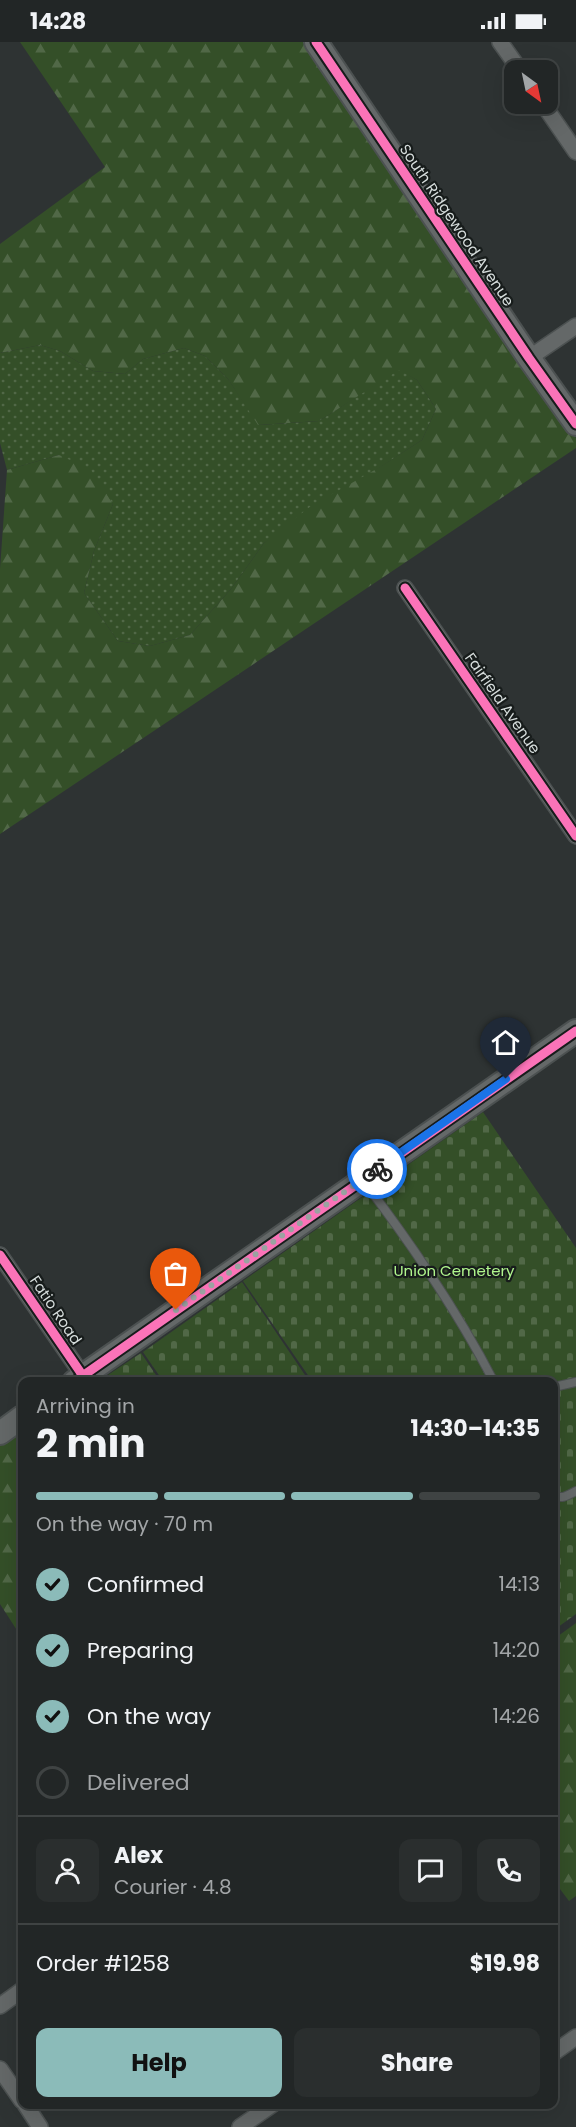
<!DOCTYPE html>
<html lang="en">
<head>
<meta charset="utf-8">
<style>
  :root { --surface:#222626; --page:#2a2e2e; --text:#f1f3f6; --muted:#a2a5a7; --line:#3f4343; --accent:#8bbbb9 }
  body { margin:0; font-family:Poppins,sans-serif; background:var(--page); color:var(--text); height:100vh; display:flex; flex-direction:column; font-size:22px; white-space:nowrap }
  * { box-sizing:border-box; margin:0 }
  p { font-size:20px; color:var(--muted) }
  .icon { flex:none; width:33px; height:33px; fill:none; stroke:currentColor; stroke-width:2; stroke-linecap:round; stroke-linejoin:round }
  .map { position:relative; flex:1; overflow:hidden }
  .details { position:absolute; left:18px; top:1335px; width:540px; height:732px; display:flex; flex-direction:column; background:var(--surface); border-radius:12px; box-shadow:0 6px 24px #0002,0 0 0 2px var(--line) }
  .details>* { flex:none }
  .needle { width:39px; rotate:147deg }
  .tools { position:absolute; left:504px; top:18px; display:grid; gap:12px }
  .tools a { display:grid; place-items:center; width:54px; height:54px; border-radius:12px; background:var(--surface); box-shadow:0 6px 24px #0002,0 0 0 2px var(--line); font-size:30px }
  .pin { position:absolute; display:grid; place-items:center; width:51px; height:51px; color:#fff; margin:-62px -26px; border-radius:50% 50% 50% 0; rotate:-45deg; box-shadow:0 0 6px #0007 }
  .pin .icon { rotate:45deg }
  .courier { position:absolute; display:grid; place-items:center; width:60px; height:60px; margin:-30px; border:4px solid #1a73e8; border-radius:50%; background:#fff; color:#222; box-shadow:0 2px 8px #0007 }
  .headline em { font-style:normal; font-weight:700 }
  .headline div { display:flex; flex-direction:column-reverse }
  .headline { display:flex; align-items:center; justify-content:space-between; height:102px; padding:0 18px }
  h1 { font-size:39px; font-weight:700; line-height:45px }
  .bar { display:grid; grid-template-columns:repeat(4,1fr); gap:9px 6px; align-content:center; height:72px; padding:0 18px }
  .bar i { height:8px; border-radius:4px; background:var(--line) }
  .bar .current { background:var(--accent) }
  .bar p { grid-column:span 4 }
  .line { display:flex; align-items:center; gap:15px; padding:0 18px; border-top:2px solid var(--line) }
  .line div { flex:1 }
  .round { display:grid; place-items:center; flex:none; width:63px; height:63px; border-radius:12px; background:var(--page) }
  ol { padding:0 18px; list-style:none }
  li { display:flex; align-items:center; gap:18px; height:66px }
  li p { margin-inline-start:auto }
  li .icon { padding:6px; border-radius:50%; background:var(--accent); color:#111; stroke-width:4 }
  li:last-child { color:var(--muted) }
  li i { width:33px; height:33px; border:3px solid var(--line); border-radius:50% }
  .button { display:flex; gap:12px; margin-top:auto; padding:12px 18px }
  .button a { flex:1; height:69px; border-radius:12px; background:var(--accent); color:#111; font-size:24px; font-weight:700; line-height:69px; text-align:center }
  .button a+a { background:var(--page); color:var(--text) }
  .status { display:flex; justify-content:space-between; align-items:center; height:42px; padding:0 30px; background:var(--surface); direction:ltr }
  .status svg { height:16px; fill:currentColor }
  .map>svg:first-child { display:block }
  .grass { fill:url(#grass-dots) }
  .forest { fill:url(#forest-firs) }
  .cemetery { fill:url(#cemetery-stones) }
  .lines { fill:none; stroke-linecap:round; stroke-linejoin:round }
  .lane-casing { stroke:#4c5151; stroke-width:10 }
  .street-casing { stroke:#4c5151; stroke-width:18 }
  .secondary-casing { stroke:#4c5151; stroke-width:26 }
  .lane { stroke:#646868; stroke-width:8 }
  .street { stroke:#646868; stroke-width:15 }
  .secondary { stroke:#646868; stroke-width:22 }
  .cycleway-casing { stroke:#171c1b; stroke-width:13 }
  .cycleway { stroke:#fb73b8; stroke-width:9 }
  .done { stroke:#9ba2a1; stroke-width:6; stroke-dasharray:0 10.8 }
  .route { stroke:#1a73e8; stroke-width:8 }
  .labels { text-anchor:middle; dominant-baseline:central; stroke-width:4.5; stroke-linejoin:round; paint-order:stroke }
  .street-label { font-size:15px; fill:#d6dddc; stroke:#171c1b }
  .park-label { font-size:15px; fill:#b0f68d; stroke:#171c1b }
</style>
</head>
<body>
<div class="status"><b>14:28</b><svg viewBox="0 0 49 12"><path d="M0 12V9h3v3zM5 12V6h3v6zM10 12V3h3v9zM15 12V0h3v12zM26 1h20v11H26zM47 4h2v5h-2z"/></svg></div>
<div class="map">
<svg width="576" height="2085" viewBox="0 0 576 2085">
  <defs>
    <pattern id="grass-dots" width="8" height="8" patternUnits="userSpaceOnUse" patternTransform="scale(1.5)"><rect width="8" height="8" fill="#344f28"/><path d="M2 2h.1M6 6h.1" fill="none" stroke="#516847" stroke-width="1.8" stroke-linecap="round"/></pattern>
    <pattern id="forest-firs" width="22" height="20" patternUnits="userSpaceOnUse" patternTransform="scale(1.5)"><rect width="22" height="20" fill="#344f28"/><path d="M5 1l3.5 6h-7zM16 11l3.5 6h-7z" fill="#516847"/></pattern>
    <pattern id="cemetery-stones" width="16" height="16" patternUnits="userSpaceOnUse" patternTransform="scale(1.5)"><rect width="16" height="16" fill="#344f28"/><path d="M2 7V4a2 2 0 0 1 4 0v3zM10 15v-3a2 2 0 0 1 4 0v3z" fill="#516847"/></pattern>
  </defs>
  <rect width="100%" height="100%" fill="#2e3333"/>
  <!-- grass -->
  <path class="grass" d="M40,303L60,309L93,329L125,332L143,317L184,306L205,314L228,337L259,383L319,379L399,327L417,338L436,367L422,398L264,501L231,547L190,593L150,604L118,599L84,551L94,509L113,462L59,413L7,428L0,401V311Z"/>
  <!-- forest -->
  <path class="forest" d="M20,0H306L517,313L576,396V406L0,792V527L7,428L59,413L90,427L113,462L94,509L84,551L118,599L150,604L190,593L231,547L264,501L311,464L380,425L422,398L436,367L417,338L399,328L319,379L258,383L228,337L205,314L184,306L143,317L125,332L93,329L60,309L40,303L0,311V202L105,125Z
    M22,1386V1596L0,1562V1402Z
    M576,1581V1854L569,1859L554,1839V1597Z"/>
  <!-- cemetery -->
  <path class="cemetery" d="M483,1070L576,1206V1572L554,1588V1340L312,1339L243,1239Z
    M242,1240L309,1339H163L143,1310Z
    M141,1311L160,1339H99Z"/>
  <g class="lines">
    <defs>
      <path id="lane" d="M365,1141C412,1203 458,1270 494,1340
        M554,1345L576,1340
        M554,1453C562,1458 568,1453 576,1449"/>
      <path id="street" d="M500,0L520,28
        M543,62L576,110
        M529,316L576,284
        M405,546L576,794
        M0,1213L83,1334
        M0,1964L22,1948
        M555,2010L576,1995
        M0,2027L22,2059
        M25,2062L40,2085
        M240,2085L273,2062"/>
      <path id="secondary" d="M316,0L529,316L576,382
        M74,1340L576,989
        M0,1391L22,1375"/>
    </defs>
    <!-- lane casing -->
    <use href="#lane" class="lane-casing"/>
    <!-- street casing -->
    <use href="#street" class="street-casing"/>
    <!-- secondary casing -->
    <use href="#secondary" class="secondary-casing"/>
    <!-- lane -->
    <use href="#lane" class="lane"/>
    <!-- street -->
    <use href="#street" class="street"/>
    <!-- secondary -->
    <use href="#secondary" class="secondary"/>
    <defs>
      <path id="cycleway" d="M316,0L529,316L576,382
        M405,546L576,794
        M0,1213L83,1334
        M74,1340L576,989"/>
    </defs>
    <!-- cycleway casing -->
    <use href="#cycleway" class="cycleway-casing"/>
    <!-- cycleway -->
    <use href="#cycleway" class="cycleway"/>
  </g>
  <g class="lines">
    <!-- done -->
    <path class="done" d="M176,1268L377,1127"/>
    <!-- route -->
    <path class="route" d="M377,1127L506,1037"/>
  </g>
  <g class="labels">
    <!-- street labels -->
    <g class="street-label">
      <text transform="translate(457 183) rotate(56)">South Ridgewood Avenue</text>
      <text transform="translate(503 661) rotate(55)">Fairfield Avenue</text>
      <text transform="translate(56 1268) rotate(56)">Fatio Road</text>
    </g>
    <!-- park labels -->
    <g class="park-label">
      <text x="454" y="1228">Union Cemetery</text>
    </g>
  </g>
</svg>
<div class="tools">
<a><svg class="needle" viewBox="-14 -14 28 28"><path d="M0-13l5 13h-10z" fill="#e53935"/><path d="M0 13l5-13h-10z" fill="#a2a5a7"/></svg></a>
</div>
<div class="pin" style="left:176px;top:1268px;background:#ea580c"><svg class="icon" aria-label="bag" viewBox="0 0 24 24"><path d="M5 8h14l-1 12H6zM9 8a3 3 0 0 1 6 0"/></svg></div>
<div class="pin" style="left:506px;top:1037px;background:#1f2937"><svg class="icon" aria-label="home" viewBox="0 0 24 24"><path d="M3 11l9-7 9 7M6 9v11h12V9"/></svg></div>
<div class="courier" style="left:377px;top:1127px"><svg class="icon" aria-label="bike" viewBox="0 0 24 24"><circle cx="6" cy="16" r="4"/><circle cx="18" cy="16" r="4"/><path d="M6 16l4-8h5l3 8M10 8l3 8H6M13 5h3"/></svg></div>
<section class="details">
<div class="headline"><div><h1>2 min</h1><p>Arriving in</p></div><em>14:30–14:35</em></div>
<div class="bar"><i class="current"></i><i class="current"></i><i class="current"></i><i></i><p>On the way · 70 m</p></div>
<ol>
<li><svg class="icon" aria-label="check" viewBox="0 0 24 24"><path d="M5 12l5 5 9-10"/></svg>Confirmed<p>14:13</p></li>
<li><svg class="icon" aria-label="check" viewBox="0 0 24 24"><path d="M5 12l5 5 9-10"/></svg>Preparing<p>14:20</p></li>
<li><svg class="icon" aria-label="check" viewBox="0 0 24 24"><path d="M5 12l5 5 9-10"/></svg>On the way<p>14:26</p></li>
<li><i></i>Delivered</li>
</ol>
<div class="line" style="height:108px"><a class="round"><svg class="icon" aria-label="person" viewBox="0 0 24 24"><circle cx="12" cy="8" r="4"/><path d="M4 21q1-7 8-7t8 7"/></svg></a><div><b>Alex</b><p>Courier · 4.8</p></div><a class="round"><svg class="icon" aria-label="chat" viewBox="0 0 24 24"><path d="M4 5h16v11H9l-5 4z"/></svg></a><a class="round"><svg class="icon" aria-label="phone" viewBox="0 0 24 24"><path d="M5 4h4l2 5-3 2q2 4 5 5l2-3 5 2v4C11 20 4 13 5 4z"/></svg></a></div>
<div class="line" style="height:78px"><div>Order #1258</div><b>$19.98</b></div>
<div class="button"><a>Help</a><a>Share</a></div>
</section>
</div>
</body>
</html>
